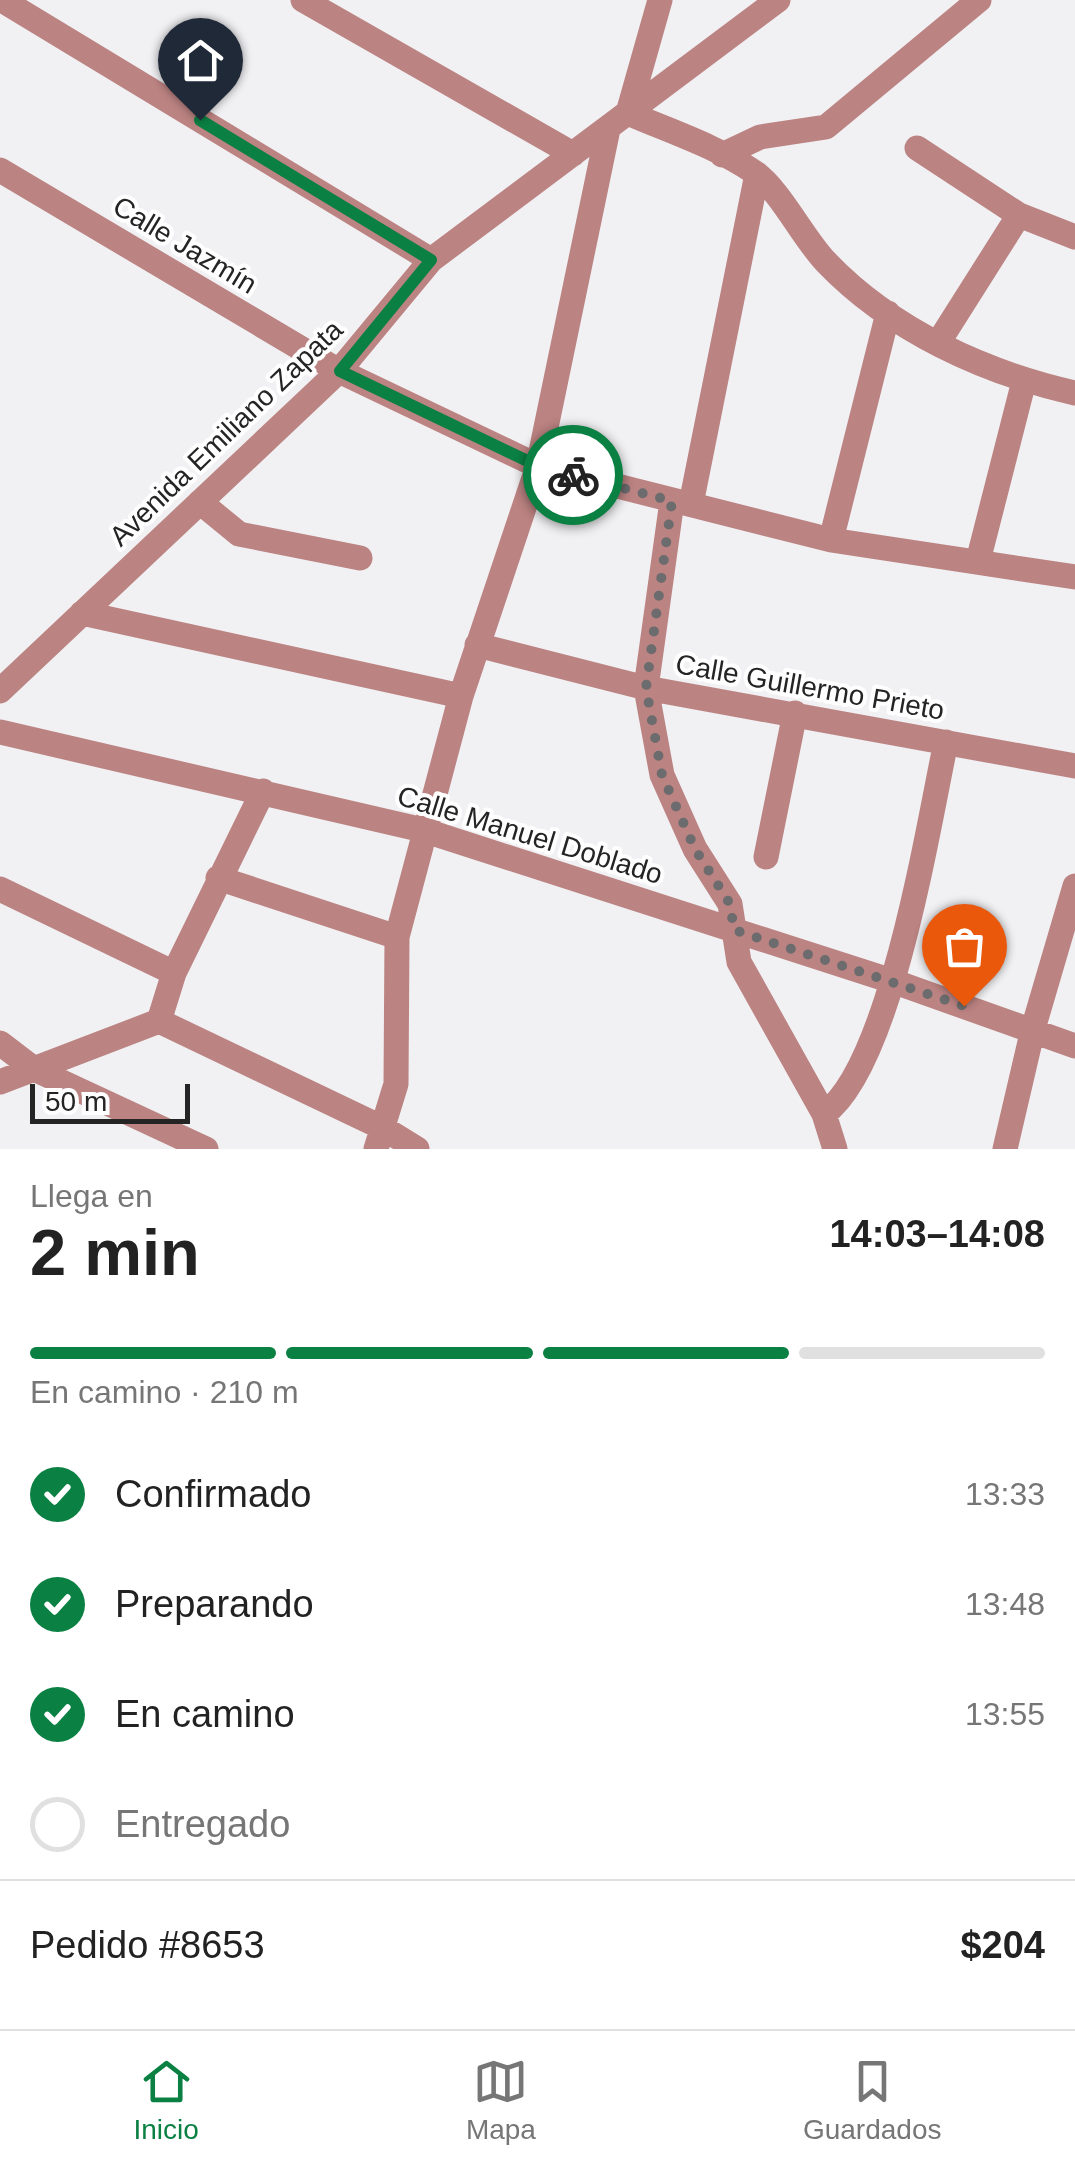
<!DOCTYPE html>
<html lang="es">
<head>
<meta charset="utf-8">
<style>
  :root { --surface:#fff; --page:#f2f2f2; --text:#222; --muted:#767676; --line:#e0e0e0; --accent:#0b8043 }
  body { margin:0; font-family:Helvetica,sans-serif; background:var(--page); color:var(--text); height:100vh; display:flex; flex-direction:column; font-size:38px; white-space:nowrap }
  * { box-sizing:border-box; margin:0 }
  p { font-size:32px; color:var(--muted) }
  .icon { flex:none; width:55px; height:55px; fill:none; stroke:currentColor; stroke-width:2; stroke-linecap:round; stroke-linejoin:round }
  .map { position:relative; height:1149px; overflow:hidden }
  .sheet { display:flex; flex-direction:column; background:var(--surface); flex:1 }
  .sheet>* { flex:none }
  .scale { position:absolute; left:30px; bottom:25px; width:160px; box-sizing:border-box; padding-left:10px; border:5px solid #242425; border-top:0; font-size:28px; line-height:35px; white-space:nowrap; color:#242425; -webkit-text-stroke:8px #fefeff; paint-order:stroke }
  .pin { position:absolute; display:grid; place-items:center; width:85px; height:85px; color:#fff; margin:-102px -42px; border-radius:50% 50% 50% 0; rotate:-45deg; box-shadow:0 0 10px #0007 }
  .pin .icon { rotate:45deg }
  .courier { position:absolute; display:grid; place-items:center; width:100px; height:100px; margin:-50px; border:8px solid #0b8043; border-radius:50%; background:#fff; color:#222; box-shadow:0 2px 12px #0007 }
  .overview em { font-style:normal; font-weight:600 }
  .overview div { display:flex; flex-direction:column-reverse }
  .overview { display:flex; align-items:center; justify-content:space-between; height:170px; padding:0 30px }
  h1 { font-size:65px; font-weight:600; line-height:75px }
  .bar { display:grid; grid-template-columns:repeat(4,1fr); gap:15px 10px; align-content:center; height:120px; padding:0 30px }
  .bar i { height:12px; border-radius:8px; background:var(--line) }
  .bar .selected { background:var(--accent) }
  .bar p { grid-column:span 4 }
  .line { display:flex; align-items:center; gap:25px; padding:0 30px; border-top:2px solid var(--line) }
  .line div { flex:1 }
  ol { padding:0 30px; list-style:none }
  li { display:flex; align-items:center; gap:30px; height:110px }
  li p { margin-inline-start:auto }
  li .icon { padding:10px; border-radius:50%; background:var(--accent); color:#fff; stroke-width:4 }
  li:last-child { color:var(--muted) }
  li i { width:55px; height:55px; border:5px solid var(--line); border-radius:50% }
  .menu { display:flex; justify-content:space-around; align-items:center; height:140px; border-top:2px solid var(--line); background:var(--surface); font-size:28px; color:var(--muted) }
  .menu a { display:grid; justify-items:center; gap:5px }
  .menu .selected { color:var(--accent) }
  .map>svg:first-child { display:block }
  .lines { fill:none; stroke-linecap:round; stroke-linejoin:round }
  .minor { stroke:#bb8382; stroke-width:25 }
  .done { stroke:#6c6b6d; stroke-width:10; stroke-dasharray:0 18 }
  .route { stroke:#0b8043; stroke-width:12 }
  .labels { text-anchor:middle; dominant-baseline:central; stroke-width:8; stroke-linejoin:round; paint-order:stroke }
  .street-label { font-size:28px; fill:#242425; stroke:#fefeff }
</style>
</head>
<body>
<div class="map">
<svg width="1075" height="1149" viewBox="0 0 1075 1149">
  <rect width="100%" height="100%" fill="#f1f0f3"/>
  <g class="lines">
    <!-- minor -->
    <path class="minor" d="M2,0L431,260
      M303,0L573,154
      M628,113C669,131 716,146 754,172C781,191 802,237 826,262C891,330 985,373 1075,393
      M628,113L660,0
      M917,148L1019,215L1075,237
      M722,155L760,137L826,127L979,0
      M0,170L339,371L538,466L831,540L1075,577
      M938,343L1019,215
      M672,501L646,688L662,775L695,849L730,904L739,962L824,1114L835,1149
      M200,502L239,534L360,558
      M691,504L757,174
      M831,540L888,313
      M978,561L1024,381
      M82,613L461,696
      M477,645L646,688L1075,766
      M0,691L339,371L431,260L778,0
      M0,732L423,830L895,982L1075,1046
      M766,857L795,713
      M218,878L397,937
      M0,889L174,973
      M159,1021L383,1128L417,1149
      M0,1043L34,1069L206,1149
      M0,1082L159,1021L174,973L263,791
      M824,1114C891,1066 928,826 946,742
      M376,1149L396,1084L397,937L461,696L538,466L608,129
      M1005,1149L1033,1029L1075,886"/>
  </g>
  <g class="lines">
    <!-- done -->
    <path class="done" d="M573,475L672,501L646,688L662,775L695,849L730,904L734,930L964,1006"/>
    <!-- route -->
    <path class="route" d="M200,120L431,260L340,371L538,466L573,475"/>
  </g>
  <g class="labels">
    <!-- street labels -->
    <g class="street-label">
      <text transform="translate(185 245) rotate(31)">Calle Jazmín</text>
      <text transform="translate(226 433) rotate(-44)">Avenida Emiliano Zapata</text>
      <text transform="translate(810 687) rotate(10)">Calle Guillermo Prieto</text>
      <text transform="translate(530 835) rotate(17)">Calle Manuel Doblado</text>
    </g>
  </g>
</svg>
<div class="scale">50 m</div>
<div class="pin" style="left:964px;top:1006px;background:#ea580c"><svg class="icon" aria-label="bag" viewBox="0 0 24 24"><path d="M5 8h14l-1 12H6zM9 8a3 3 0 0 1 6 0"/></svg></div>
<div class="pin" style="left:200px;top:120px;background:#1f2937"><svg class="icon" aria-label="home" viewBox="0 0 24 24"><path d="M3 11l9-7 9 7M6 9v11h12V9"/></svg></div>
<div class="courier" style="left:573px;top:475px"><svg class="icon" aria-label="bike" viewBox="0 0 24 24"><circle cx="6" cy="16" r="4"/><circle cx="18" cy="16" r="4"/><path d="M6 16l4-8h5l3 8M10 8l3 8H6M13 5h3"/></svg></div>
</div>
<section class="sheet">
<div class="overview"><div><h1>2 min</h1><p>Llega en</p></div><em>14:03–14:08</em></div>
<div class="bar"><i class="selected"></i><i class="selected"></i><i class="selected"></i><i></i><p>En camino · 210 m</p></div>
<ol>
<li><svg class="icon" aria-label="check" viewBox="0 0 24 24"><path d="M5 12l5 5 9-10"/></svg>Confirmado<p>13:33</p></li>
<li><svg class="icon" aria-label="check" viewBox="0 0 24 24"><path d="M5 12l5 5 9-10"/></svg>Preparando<p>13:48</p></li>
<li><svg class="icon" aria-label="check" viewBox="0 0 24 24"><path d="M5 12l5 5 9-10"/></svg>En camino<p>13:55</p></li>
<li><i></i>Entregado</li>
</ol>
<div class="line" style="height:130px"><div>Pedido #8653</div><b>$204</b></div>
</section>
<nav class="menu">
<a class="selected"><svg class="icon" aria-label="home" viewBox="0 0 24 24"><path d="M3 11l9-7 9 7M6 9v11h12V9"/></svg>Inicio</a>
<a><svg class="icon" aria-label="map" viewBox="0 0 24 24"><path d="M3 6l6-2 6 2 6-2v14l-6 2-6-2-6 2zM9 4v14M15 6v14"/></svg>Mapa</a>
<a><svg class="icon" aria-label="saved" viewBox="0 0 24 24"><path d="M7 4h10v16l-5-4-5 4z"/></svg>Guardados</a>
</nav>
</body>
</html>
